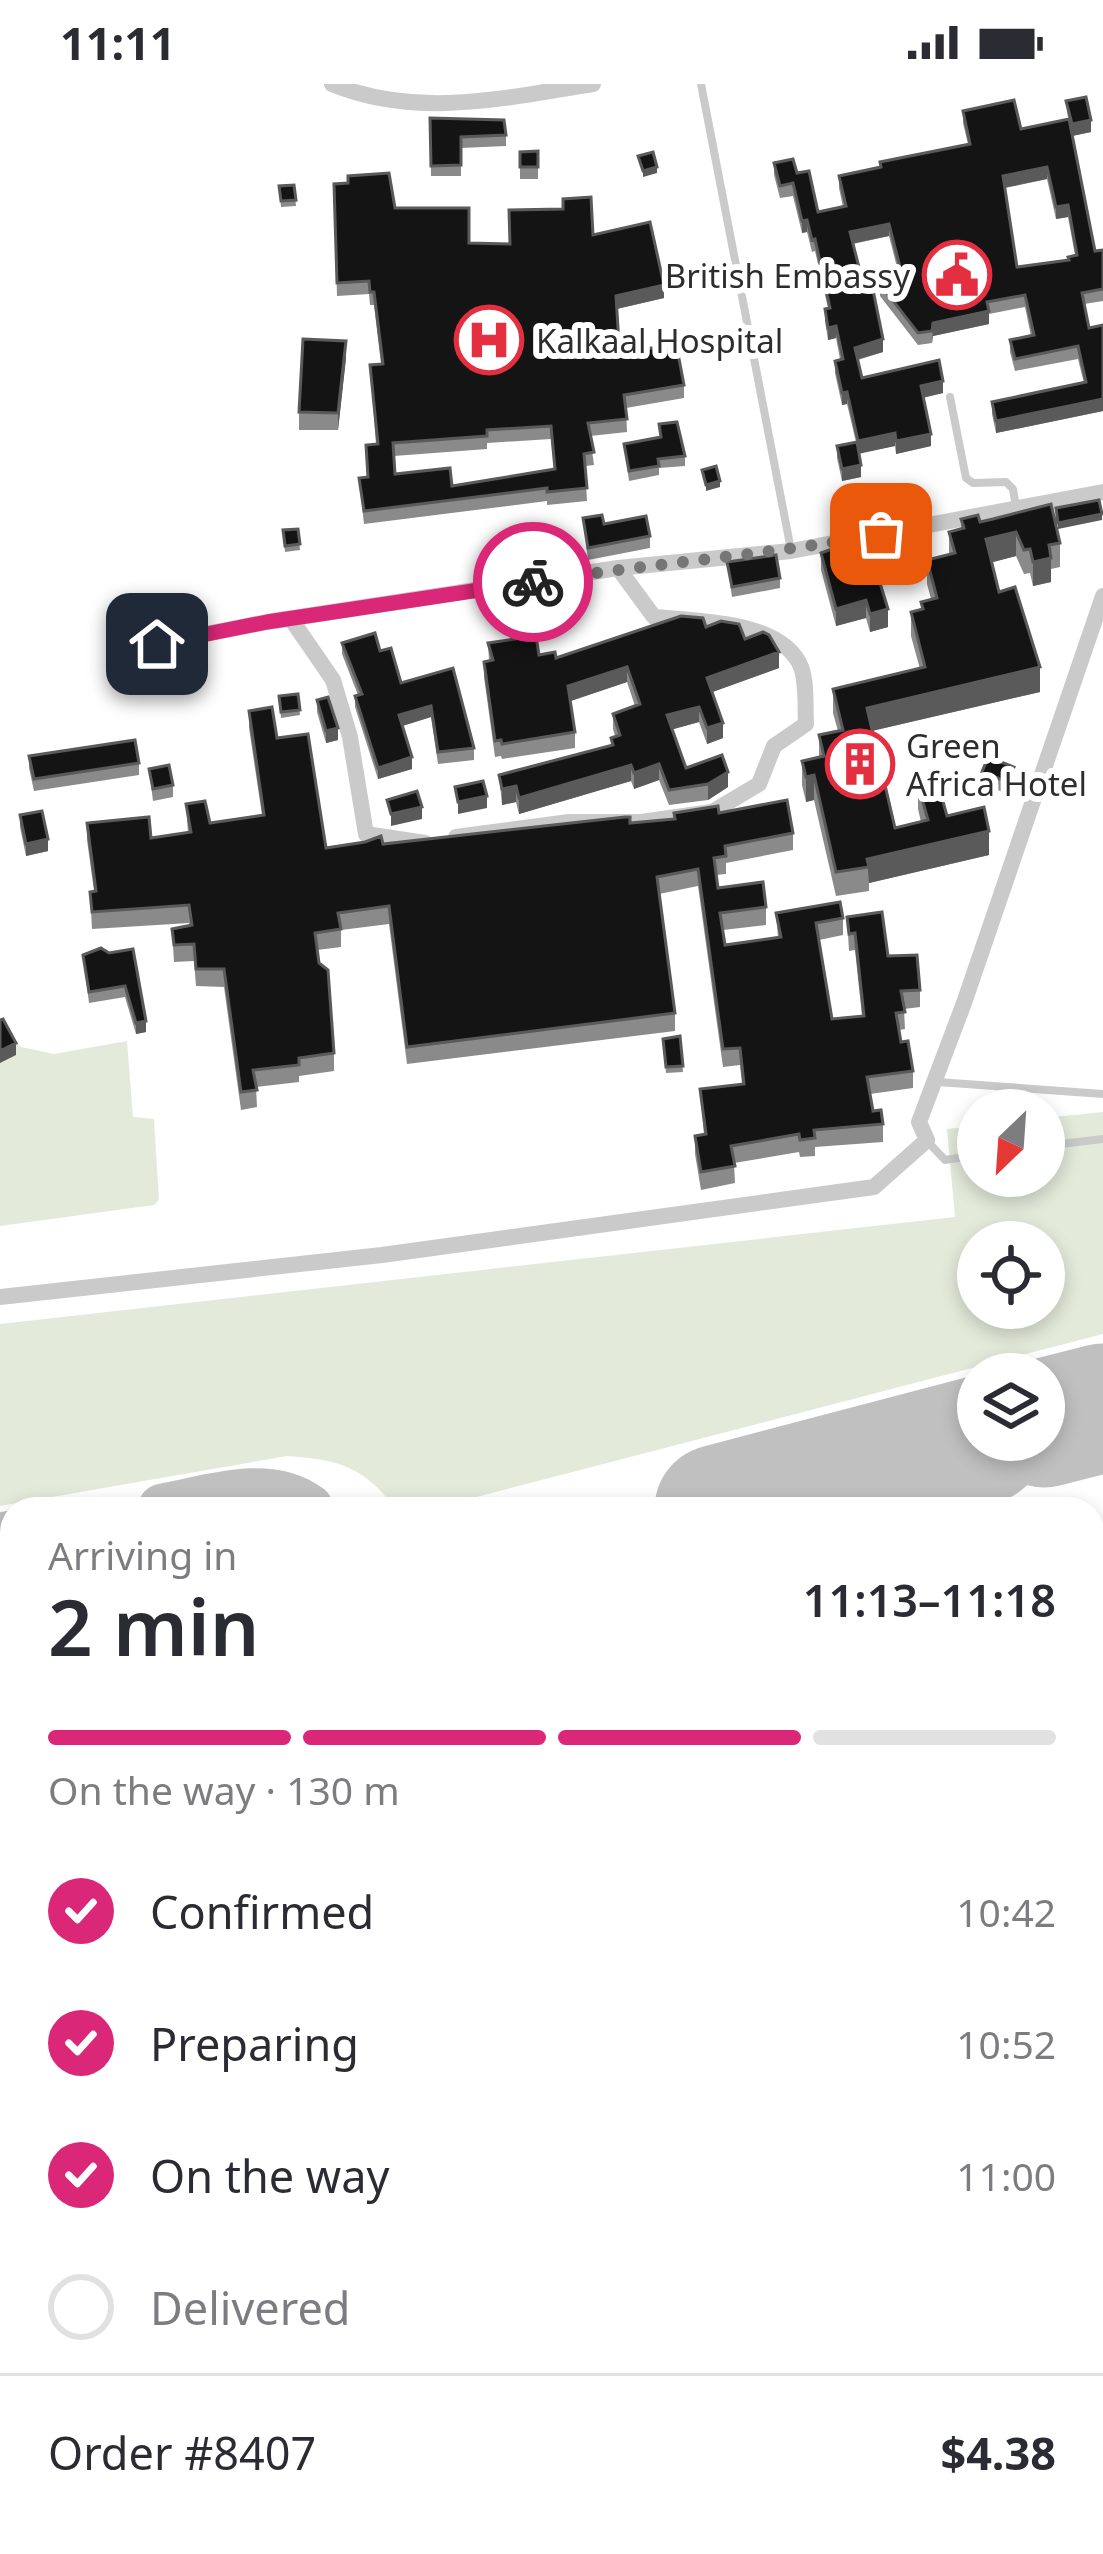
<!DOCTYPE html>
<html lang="en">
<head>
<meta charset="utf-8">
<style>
  :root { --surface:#fff; --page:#f7f7f7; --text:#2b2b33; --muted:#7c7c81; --line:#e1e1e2; --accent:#db2777 }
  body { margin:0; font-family:"Noto Sans",sans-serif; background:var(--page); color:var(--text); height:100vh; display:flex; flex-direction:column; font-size:45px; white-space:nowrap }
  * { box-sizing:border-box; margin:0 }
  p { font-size:39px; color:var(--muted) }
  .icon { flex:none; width:66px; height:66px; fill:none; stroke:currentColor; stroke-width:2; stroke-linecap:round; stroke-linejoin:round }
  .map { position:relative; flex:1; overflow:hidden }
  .side { position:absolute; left:0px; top:1413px; width:1104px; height:1059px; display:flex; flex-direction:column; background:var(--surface); border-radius:36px 36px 0 0; box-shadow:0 6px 18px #0003 }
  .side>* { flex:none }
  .needle { width:78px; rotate:205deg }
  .fabs { position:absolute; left:957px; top:1005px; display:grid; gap:24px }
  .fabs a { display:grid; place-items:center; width:108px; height:108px; border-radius:50%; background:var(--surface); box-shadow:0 6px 18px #0003; font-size:60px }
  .pin { position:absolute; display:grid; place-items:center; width:102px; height:102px; color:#fff; margin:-51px; border-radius:24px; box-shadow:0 6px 18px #0006 }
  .courier { position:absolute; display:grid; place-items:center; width:120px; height:120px; margin:-60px; border:9px solid #db2777; border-radius:50%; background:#fff; color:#222; box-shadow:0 3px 15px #0007 }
  .summary em { font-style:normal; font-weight:600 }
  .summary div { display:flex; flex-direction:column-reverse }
  .summary { display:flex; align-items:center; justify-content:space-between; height:204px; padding:0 48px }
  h1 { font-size:78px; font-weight:600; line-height:90px }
  .bar { display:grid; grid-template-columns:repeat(4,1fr); gap:18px 12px; align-content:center; height:144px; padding:0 48px }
  .bar i { height:15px; border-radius:9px; background:var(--line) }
  .bar .selected { background:var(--accent) }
  .bar p { grid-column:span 4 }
  .line { display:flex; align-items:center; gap:30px; padding:0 48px; border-top:3px solid var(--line) }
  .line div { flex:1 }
  ol { padding:0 48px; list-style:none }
  li { display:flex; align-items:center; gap:36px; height:132px }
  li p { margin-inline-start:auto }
  li .icon { padding:12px; border-radius:50%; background:var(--accent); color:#fff; stroke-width:4 }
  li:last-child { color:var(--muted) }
  li i { width:66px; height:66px; border:6px solid var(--line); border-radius:50% }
  .status { display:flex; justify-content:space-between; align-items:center; height:84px; padding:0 60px; background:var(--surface); direction:ltr }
  .status svg { height:33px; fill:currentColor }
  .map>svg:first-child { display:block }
  .green { fill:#e3eada; fill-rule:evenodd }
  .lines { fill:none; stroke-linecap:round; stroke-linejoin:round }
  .taxiway { stroke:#c0c0c0; stroke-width:51 }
  .runway { stroke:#c0c0c0; stroke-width:129 }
  .lane { stroke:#cacaca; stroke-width:8 }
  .street { stroke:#cacaca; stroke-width:16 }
  .wall { fill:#8a8a8a; fill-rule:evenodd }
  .shaded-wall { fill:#5a5a5a }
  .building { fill:#141414; stroke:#5a5a5a; stroke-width:3; fill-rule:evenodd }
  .done { stroke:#767676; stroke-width:12; stroke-dasharray:0 21.6 }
  .route { stroke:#db2777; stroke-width:15 }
  .labels { text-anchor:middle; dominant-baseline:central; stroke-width:12; stroke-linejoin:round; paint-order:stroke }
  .poi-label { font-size:33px; fill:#2d2d2d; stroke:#fff; text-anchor:start }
</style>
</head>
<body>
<div class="status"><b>11:11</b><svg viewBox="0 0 49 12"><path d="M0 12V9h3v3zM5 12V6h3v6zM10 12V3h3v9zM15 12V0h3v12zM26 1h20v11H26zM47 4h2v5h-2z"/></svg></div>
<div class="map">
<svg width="1103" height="2470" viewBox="0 0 1103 2470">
  <rect width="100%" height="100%" fill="#fff"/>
  <!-- green -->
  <path class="green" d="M0,938L21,963L54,970L127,957L133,1033L154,1035L159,1116L154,1121L0,1142Z
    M1103,1028V1250L430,1425H395C366,1383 337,1375 287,1372L0,1422V1240L955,1133L947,1045L978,1042V1092H1044V1034ZM978,1158H1044V1224H978Z
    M1092,1452L1103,1493V1812L1092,1816Z
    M12,1681V1989L0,1991V1685Z"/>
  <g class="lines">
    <!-- taxiway -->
    <path class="taxiway" d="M163,1425C208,1417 268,1395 308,1425
      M0,1454L12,1452
      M1092,1954L1103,1951"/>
    <!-- runway -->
    <path class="runway" d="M1044,1339L1103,1324
      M719,1425L981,1356
      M0,1614L12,1610"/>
    <!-- lane -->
    <path class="lane" d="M701,0L791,466
      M950,313L966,394L973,399L1006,398L1013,405L1016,423
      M938,998L1103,1010
      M928,1058L945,1076L978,1071
      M1044,1062L1103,1055"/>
    <!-- street -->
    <path class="street" d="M332,0C418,35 504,14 593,0
      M291,535L333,596L350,653L366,750L425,759
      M119,567L267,538L618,484L791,467L1103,408
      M456,753L569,738H641L712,728L759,700L774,662L806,640C805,623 807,598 801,583C782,536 696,537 654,533L618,484
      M0,1213L382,1171L874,1103L927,1056L919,1038L964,919L1103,512
      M0,2135L12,2132
      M1092,2206L1103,2208
      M0,2381L12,2377
      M268,2460V2470"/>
  </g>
  <!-- wall -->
  <path class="wall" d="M1066,17L1091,48L1072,52L1095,167L1103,166V217L1084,220L1089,244L1103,241V327L996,349L992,330V318L1084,299L1078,275L1015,287L1010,268V256L1031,252L1025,223L989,230V240L933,252L932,259L918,261L880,212V200L900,195L889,152L853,160L883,268L858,276L862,294L943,309L923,314L931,362L896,370L895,362L859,369L861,393L842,397L837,374V362L856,358L847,320L842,321L835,289V277L840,275L836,254L828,256L825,237V225L828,224L815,167L812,168L807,148L802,149L793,112L780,114L774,91V79L797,89L818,128L843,123L839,104V92L968,60L963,39V27L1021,45L1068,35ZM1047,95L1056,135L1068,133L1075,171L1069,176L1017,183L1005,104Z
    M430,34L506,51V62L461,64V92H431Z
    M538,67V95H520V68Z
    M334,100L395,124L469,159L510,160L593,151L664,214L617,225L619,260L622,270L684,301V314L626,324L627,348L590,352L594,381L585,382L587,417L547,421V417L364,440L359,394L367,393L366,361L376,360L370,281L381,280L374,221H370L369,210L337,212ZM551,355L554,385L452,402L395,390L394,372L487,365V359Z
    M294,101L296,122L281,123L279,102Z
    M346,274L338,346H299V328Z
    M659,340L685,372V382L659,384V391L629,397L624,360L660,353Z
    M583,434L650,452V464L588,476Z
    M961,435L980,438L1060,459V483L1051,485V498L1033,502L1030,489L1024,490L1016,472L992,478L999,508L1040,608L872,647L895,744L921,738L918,725V701L989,771L869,799V807L836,812L814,716L806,718L802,701V677L819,673V651L838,647L833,629V605L920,585L911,552V528L921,525V518L931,515L927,500V476L949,470V448L961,444Z
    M298,445L300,466L285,468L283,446Z
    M821,469L888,543L870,548L866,534L836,542L821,486Z
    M727,478L780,494V504L732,513Z
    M706,543L745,555L779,584L712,608L723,654L707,660L699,638L672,645L686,684L728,703L708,716L669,721L659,696L634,705L631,697L519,730L516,718L502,721L499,691L611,661V654L615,652L613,645V630L635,622L627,598L570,617L575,648V664L502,675L501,672L495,673L484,593V578L489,577L488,559L556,574Z
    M342,559L380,567L401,599L474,664V676L438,680L431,633L402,642L412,685L378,695L355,623V612L358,611L342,570Z
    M298,610L300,631L281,634L279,612Z
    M317,616L338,656L326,659L317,628Z
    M249,627L277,654L326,764L630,739L719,729L793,749V766L726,779V790L716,791L718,804L766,823V841L723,846L725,861L778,854L776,829L843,834V851L819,856L832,935L862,932L855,866L849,867L847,833L920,906V923L904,925L905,945L899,946L901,958L913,987V1004L870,1010L873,1027L883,1040V1058L815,1063V1072L800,1073L799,1068L734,1079L735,1099L701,1106L695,1070V1052L704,1051L700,1005L742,1000L740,981L723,983L698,802L659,810L675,929V947L407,980L389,840L341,846V863L317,866L334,969V987L299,992V998L256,1003L257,1023L241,1026L224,903L196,902L194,877L174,878L172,845L189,842V839L92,845L90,808L94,807L87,756V739L151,754L188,749L186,720L210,739L262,731L249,644Z
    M29,672L139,679V691L34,707L29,684Z
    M149,685L173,701V713L153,717Z
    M982,688L1014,695L1008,710L982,700Z
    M20,731L48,767L26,772L20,743Z
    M109,869L146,948L136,950L125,913L89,919L83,871Z
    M680,952L683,988L666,989L663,955Z
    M0,2192L6,2213L12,2211V2358L0,2360Z
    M1103,2319V2439L1092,2440V2320Z
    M12,2377V2460H20L0,2462V2380L4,2381Z
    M90,2460H187V2465L151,2470H91Z"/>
  <!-- shaded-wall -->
  <path class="shaded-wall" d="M1091,36V48L1072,52V40Z
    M657,83V89L643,93V87Z
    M1047,83V95L1003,104V92Z
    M1068,121V133L1056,135V123Z
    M807,136V148L802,149V137Z
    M889,140V152L850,160V148Z
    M664,201V214L616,225V212Z
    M989,227V240L933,252L932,259L933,239Z
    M836,242V254L828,256V244Z
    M883,255V268L855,276V264Z
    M346,257V274L338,346V329Z
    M943,297V309L921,314V302Z
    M847,308V320L842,321V309Z
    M1103,315V327L996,349V337Z
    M895,349V362L858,370V357Z
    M931,350V362L896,370V357Z
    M861,381V393L842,397V385Z
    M720,397V403L706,407V401Z
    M1102,430V436L1058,445V439Z
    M1016,448V472L986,480V455Z
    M1051,474V498L1033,502V478Z
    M866,516V534L836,542V525Z
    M888,525V543L870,548V530Z
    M779,568V584L707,610V594Z
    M627,583V598L568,618V602Z
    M1040,583V608L867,648V624Z
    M431,622V633L399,643V631Z
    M699,623V638L667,647V631Z
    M723,639V654L707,660V644Z
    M338,644V656L326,659V647Z
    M412,673V685L378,695V684Z
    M659,680V696L634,705V689Z
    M631,681V697L519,730V714Z
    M1014,683V695L1008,710V698Z
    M728,688V703L708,716V700Z
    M814,691V716L806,718V693Z
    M516,702V718L502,721V705Z
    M487,712V724L458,730V718Z
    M422,723V735L391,742V730Z
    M989,747V771L869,799L867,775Z
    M48,755V767L26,772V760Z
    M146,937V948L136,950V939Z
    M16,959V971L0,979V967Z
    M1103,2137V2155L1092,2158V2140Z"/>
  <!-- building -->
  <path class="building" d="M1086,13L1091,36L1072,40L1066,17Z
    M1014,16L1021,45L1069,35L1095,167L1103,166V205L1082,209L1089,244L1103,241V315L996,337L992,318L1086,298L1078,262L1015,275L1010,256L1034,251L1025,211L987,218L989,227L933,239L932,247L918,249L880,200L903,195L889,140L850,148L864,203L872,201L883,255L855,264L862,294L939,276L943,297L921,302L931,350L896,357L895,349L858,357L847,308L842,309L835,277L843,275L836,242L828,244L825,225L830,224L815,155L812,156L807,136L802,137L793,99L780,102L774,79L793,75L797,89L809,87L818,128L846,122L839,92L881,83L880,78L970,60L963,27ZM1047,83L1056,123L1068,121L1077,171L1068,173L1069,176L1017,183L1003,92Z
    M430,34L504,36L506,51L461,53V81L431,82Z
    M538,67V83H520V68Z
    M653,68L657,83L643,87L638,72Z
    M389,89L395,124H469V159L510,160L509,126L563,125V115L591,113L593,151L650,138L664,201L616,212L619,260L622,270L676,259L684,301L624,311L627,335L588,339L594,368L584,370L587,404L547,408V404L364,427L359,394L368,393L366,361L378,360L370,281L383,280L374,208H370L369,197L337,199L334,100L348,99V92ZM551,342L555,385L452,402L450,384L395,390L393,359L487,352V346Z
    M294,101L296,116L281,117L279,102Z
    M303,255L346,257L338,329L299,328Z
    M677,338L685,372L658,375L659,382L629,387L624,360L661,353L659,340Z
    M857,358L861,381L842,385L837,362Z
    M716,382L720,397L706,401L702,386Z
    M1099,416L1102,430L1058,439L1056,424Z
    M1051,420L1060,459L1049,461L1051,474L1033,478L1030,465L1024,466L1016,448L986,455L999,508L1015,503L1040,583L867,624L895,744L928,736L918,701L937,696L947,732L984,723L989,747L867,775L869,783L836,788L814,691L806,693L802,677L824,672L819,651L843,646L833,605L925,583L911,528L923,525L921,518L937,514L927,476L955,469L949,448L964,444L961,435L978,431L980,438L993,435Z
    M602,431L604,440L646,432L650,452L588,464L583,434Z
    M298,445L300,460L285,462L283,446Z
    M866,453L888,525L870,530L866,516L836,525L821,469Z
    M776,471L780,494L732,503L727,478Z
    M681,532L703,534L706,543L721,537L739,540L745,555L763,548L769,551L779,568L707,594L723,639L707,644L699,623L667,631L686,684L722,671L728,688L708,700L669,706L659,680L634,689L631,681L519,714L516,702L502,705L499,691L613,661L611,654L620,651L613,630L640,620L627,583L568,602L575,648L502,660L501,656L495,657L484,578L493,576L488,559L536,552L539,571L555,568L556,574Z
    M375,549L380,567L391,564L401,599L453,584L474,664L438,668L431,622L399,631L412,673L378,684L355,612L362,610L342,559Z
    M298,610L300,626L281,628L279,612Z
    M328,613L338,644L326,647L317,616Z
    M272,623L277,654L308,650L326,764L365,758L381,752L383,760L625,733H630V739L675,735L674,729L718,722L719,729L787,716L793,749L725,762L726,772L714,774L718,804L763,798L766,823L720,829L725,861L781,853L776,829L840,818L843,834L816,839L832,935L864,932L855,849L849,850L847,833L882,828L888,872L917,871L920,906L901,907L905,928L896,929L901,958L908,957L913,987L867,993L873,1027L881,1026L883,1040L814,1046L815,1054L800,1056L799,1050L731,1062L735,1082L701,1088L695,1052L706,1050L700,1005L744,1000L740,964L723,965L698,785L657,793L675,929L407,963L389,822L338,829L341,845L315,849L319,879L328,886L334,969L299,974V981L253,986L257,1006L241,1008L224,885H196L194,860L174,861L172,845L192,841L189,821L92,828L90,808L96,807L87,739L149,733L151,754L191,748L186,720L205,717L210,739L264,731L249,627Z
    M135,656L139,679L34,695L29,672Z
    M988,673L1014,683L1008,698L982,688Z
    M169,681L173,701L153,705L149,685Z
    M483,697L487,712L458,718L455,703Z
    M417,707L422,723L391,730L387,716Z
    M42,727L48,755L26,760L20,731Z
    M101,864L109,869L133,865L146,937L136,939L125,902L89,908L83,871Z
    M3,935L16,959L0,967V936Z
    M680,952L683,982L666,983L663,955Z
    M1103,2120V2137L1092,2140V2122Z
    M0,2192L6,2213L12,2211V2348L0,2350Z
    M1103,2319V2424L1092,2425V2320Z
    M12,2377V2449L0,2450V2380L4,2381Z
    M1092,2447L1094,2460L1103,2459V2470H1086L1085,2467L1062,2470L1060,2460H1092Z
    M91,2460H148L93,2468Z
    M422,2460H619L620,2470H422Z
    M975,2460H1000L1002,2470H976Z"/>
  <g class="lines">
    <!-- done -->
    <path class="done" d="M533,498C649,480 766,471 881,450"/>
    <!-- route -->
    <path class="route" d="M157,560L267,538L533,498"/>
  </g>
  <!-- icons -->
  <defs>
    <symbol id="civic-ring" viewBox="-11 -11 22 22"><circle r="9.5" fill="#fff" stroke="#e42f41" stroke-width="1.5"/><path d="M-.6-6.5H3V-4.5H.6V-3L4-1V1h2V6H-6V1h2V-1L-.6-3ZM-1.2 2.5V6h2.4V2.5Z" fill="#e42f41"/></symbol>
    <symbol id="hospital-ring" viewBox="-11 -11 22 22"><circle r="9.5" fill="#fff" stroke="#e42f41" stroke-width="1.5"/><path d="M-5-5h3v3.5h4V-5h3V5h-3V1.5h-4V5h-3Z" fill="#e42f41"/></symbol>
    <symbol id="building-ring" viewBox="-11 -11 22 22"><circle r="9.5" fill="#fff" stroke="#e42f41" stroke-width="1.5"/><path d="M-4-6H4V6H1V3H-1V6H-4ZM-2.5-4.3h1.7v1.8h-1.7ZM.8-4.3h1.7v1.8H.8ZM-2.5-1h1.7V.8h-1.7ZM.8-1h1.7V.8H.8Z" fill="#e42f41"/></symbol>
  </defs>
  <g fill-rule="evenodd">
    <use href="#civic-ring" x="919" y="153" width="76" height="76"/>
    <use href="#hospital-ring" x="451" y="218" width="76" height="76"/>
    <use href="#building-ring" x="822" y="642" width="76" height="76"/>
  </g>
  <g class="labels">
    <!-- poi labels -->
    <g class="poi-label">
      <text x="910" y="191" text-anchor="end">British Embassy</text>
      <text x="536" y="256">Kalkaal Hospital</text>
      <text x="906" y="661">Green<tspan x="906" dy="38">Africa Hotel</tspan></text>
    </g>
  </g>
</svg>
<div class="fabs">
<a><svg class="needle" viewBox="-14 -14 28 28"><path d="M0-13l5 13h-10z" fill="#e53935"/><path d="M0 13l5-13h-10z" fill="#7c7c81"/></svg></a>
<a><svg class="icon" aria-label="locate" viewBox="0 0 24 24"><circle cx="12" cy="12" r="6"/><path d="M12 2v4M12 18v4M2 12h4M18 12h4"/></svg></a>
<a><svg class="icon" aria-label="layers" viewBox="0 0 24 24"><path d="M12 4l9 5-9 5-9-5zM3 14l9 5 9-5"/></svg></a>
</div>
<div class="pin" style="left:881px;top:450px;background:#ea580c"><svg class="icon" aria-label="bag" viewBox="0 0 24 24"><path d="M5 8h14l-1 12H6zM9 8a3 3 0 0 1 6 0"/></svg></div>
<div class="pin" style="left:157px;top:560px;background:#1f2937"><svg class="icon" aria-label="home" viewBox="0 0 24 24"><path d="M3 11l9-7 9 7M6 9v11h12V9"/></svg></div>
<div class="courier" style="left:533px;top:498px"><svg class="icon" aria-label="bike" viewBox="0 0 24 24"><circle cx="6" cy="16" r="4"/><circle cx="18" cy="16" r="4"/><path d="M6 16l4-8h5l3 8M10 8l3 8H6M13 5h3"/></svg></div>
<section class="side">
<div class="summary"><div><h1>2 min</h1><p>Arriving in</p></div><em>11:13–11:18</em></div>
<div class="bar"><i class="selected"></i><i class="selected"></i><i class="selected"></i><i></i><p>On the way · 130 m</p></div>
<ol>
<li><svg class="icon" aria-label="check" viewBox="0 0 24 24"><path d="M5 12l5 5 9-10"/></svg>Confirmed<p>10:42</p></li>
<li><svg class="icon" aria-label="check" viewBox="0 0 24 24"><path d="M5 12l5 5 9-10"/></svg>Preparing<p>10:52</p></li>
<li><svg class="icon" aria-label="check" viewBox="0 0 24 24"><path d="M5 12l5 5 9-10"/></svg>On the way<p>11:00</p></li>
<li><i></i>Delivered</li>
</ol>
<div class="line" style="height:156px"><div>Order #8407</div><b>$4.38</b></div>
</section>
</div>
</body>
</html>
